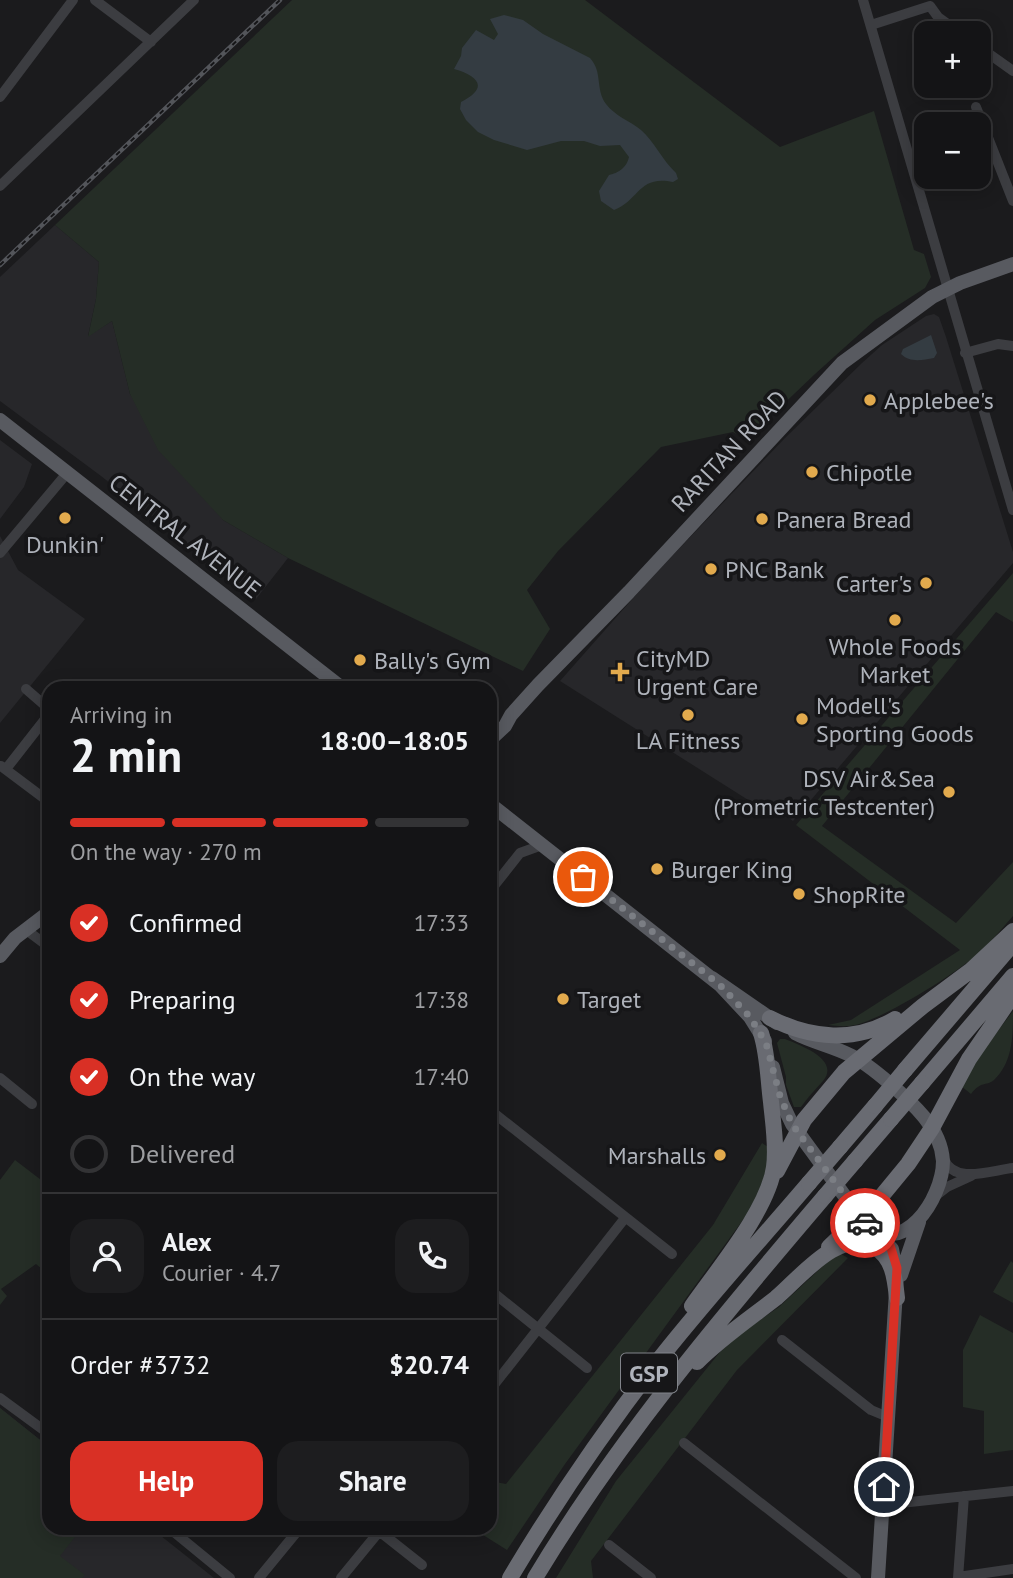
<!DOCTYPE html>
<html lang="en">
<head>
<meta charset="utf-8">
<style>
  :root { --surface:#141416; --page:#1d1d1f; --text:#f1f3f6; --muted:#9d9ea1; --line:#333335; --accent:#d93025 }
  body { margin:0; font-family:"PT Sans",sans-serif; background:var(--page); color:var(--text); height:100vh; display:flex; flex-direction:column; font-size:26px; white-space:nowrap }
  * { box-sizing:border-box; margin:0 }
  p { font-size:23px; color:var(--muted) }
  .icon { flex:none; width:38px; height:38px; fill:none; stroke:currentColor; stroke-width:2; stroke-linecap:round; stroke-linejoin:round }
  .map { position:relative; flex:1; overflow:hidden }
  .sheet { position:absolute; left:42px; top:681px; width:455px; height:854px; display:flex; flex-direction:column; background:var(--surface); border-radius:21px; box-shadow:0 4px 18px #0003,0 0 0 2px var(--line) }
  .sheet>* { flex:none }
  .fabs { position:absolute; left:914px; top:21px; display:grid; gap:14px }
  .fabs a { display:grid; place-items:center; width:77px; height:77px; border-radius:14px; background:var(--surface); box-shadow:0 4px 18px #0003,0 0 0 2px var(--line); font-size:35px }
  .pin { position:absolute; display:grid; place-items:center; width:60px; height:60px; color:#fff; margin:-30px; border:4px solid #fff; border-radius:50%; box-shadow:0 2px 7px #0007 }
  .courier { position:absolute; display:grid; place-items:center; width:70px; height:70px; margin:-35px; border:5px solid #d93025; border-radius:50%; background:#fff; color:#222; box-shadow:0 2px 9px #0007 }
  .overview em { font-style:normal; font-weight:600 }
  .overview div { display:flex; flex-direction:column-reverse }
  .overview { display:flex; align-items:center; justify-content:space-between; height:119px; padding:0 28px }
  h1 { font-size:46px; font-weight:600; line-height:52px }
  .bar { display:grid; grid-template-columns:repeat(4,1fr); gap:10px 7px; align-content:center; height:84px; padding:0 28px }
  .bar i { height:9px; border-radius:5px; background:var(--line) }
  .bar .current { background:var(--accent) }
  .bar p { grid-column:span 4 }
  .line { display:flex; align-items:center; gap:18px; padding:0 28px; border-top:2px solid var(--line) }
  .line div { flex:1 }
  .round { display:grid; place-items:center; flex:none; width:74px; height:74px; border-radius:21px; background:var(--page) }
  ol { padding:0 28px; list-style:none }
  li { display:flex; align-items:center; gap:21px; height:77px }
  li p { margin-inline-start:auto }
  li .icon { padding:7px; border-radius:50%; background:var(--accent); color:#fff; stroke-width:4 }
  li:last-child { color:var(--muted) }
  li i { width:38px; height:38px; border:4px solid var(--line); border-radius:50% }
  .primary-button { display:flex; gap:14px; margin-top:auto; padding:14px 28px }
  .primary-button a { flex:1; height:80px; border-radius:21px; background:var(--accent); color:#fff; font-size:28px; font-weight:600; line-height:80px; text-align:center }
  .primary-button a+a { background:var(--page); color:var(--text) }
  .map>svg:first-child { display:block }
  .built { fill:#27272a }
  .green { fill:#252d26 }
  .water { fill:#343c42 }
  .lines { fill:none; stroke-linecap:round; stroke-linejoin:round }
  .minor { stroke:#3c3d41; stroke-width:10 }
  .major { stroke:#585a60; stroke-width:14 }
  .highway { stroke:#696b72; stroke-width:16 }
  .rail-casing { stroke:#53555a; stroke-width:4.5 }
  .rail { stroke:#161618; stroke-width:2; stroke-dasharray:5; stroke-linecap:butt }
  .highway-bridge { stroke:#696b72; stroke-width:16 }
  .done { stroke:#7b7e84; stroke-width:7; stroke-dasharray:0 12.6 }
  .route { stroke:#d93025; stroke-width:9 }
  .poi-dot { fill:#e2aa4d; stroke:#161618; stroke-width:2.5 }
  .labels { text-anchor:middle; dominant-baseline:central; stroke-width:7; stroke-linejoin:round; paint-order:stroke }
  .shield { fill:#161618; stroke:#81848a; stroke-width:2 }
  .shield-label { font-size:23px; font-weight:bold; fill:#afb3bb }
  .poi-label { font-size:24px; fill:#afb3bb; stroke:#161618; text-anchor:start }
  .street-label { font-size:24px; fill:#afb3bb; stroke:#161618 }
</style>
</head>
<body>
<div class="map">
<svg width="1013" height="1578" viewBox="0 0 1013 1578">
  <rect width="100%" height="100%" fill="#1b1b1d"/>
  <!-- built -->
  <path class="built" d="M55,225L99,262L96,299L88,336L112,321L130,394L223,520L288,558L256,599L101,476L0,401V277Z
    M934,314L939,317L946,337L1013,552V563L793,821L769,804L764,810L560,681L650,579L785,438L862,363L882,345L926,316Z
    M0,440L32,464L24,487L0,519Z
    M0,536L18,570L85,619L0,723Z
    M0,1408L49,1447V1528H151L214,1578H0Z"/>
  <!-- green -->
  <path class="green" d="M292,0H585L780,147L874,111L914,250L924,254L931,277L925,288L875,320L815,374L772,415L750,442L733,432L661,447L558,551L527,590L550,629L523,671L288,558L223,520L158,450L130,394L112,321L88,337L96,299L99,262L55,225Z
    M1013,573V622L996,612L822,826L956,923L1013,862V916C1002,928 992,941 980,952C959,972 883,1019 855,1025C846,1027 837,1026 828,1025L851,1020L960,950L796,825Z
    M1013,1011C1013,1036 1013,1062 994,1080C985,1087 982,1080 971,1094L961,1086L981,1053Z
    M780,1039H785C799,1045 841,1059 823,1081C815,1090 807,1098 801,1107H794L786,1085V1077L777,1043Z
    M762,1143L771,1149L768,1179L748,1213L565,1464L507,1550L472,1528H490V1481L506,1484L713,1225Z
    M15,1160L49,1186V1275L36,1264L1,1289L7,1296L0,1305V1180Z
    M838,1252L848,1258L737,1370L591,1561L593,1578H556L616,1481L720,1352L745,1330L779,1307Z
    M1011,1261L1013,1263V1303L993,1292Z
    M980,1315L1013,1333V1450L984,1454V1411L963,1407V1350Z
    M0,1408L49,1447V1528H82L60,1556L85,1575L82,1578H0Z"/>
  <!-- water -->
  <path class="water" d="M504,15L523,20L543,34L590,58C603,72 595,89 606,104C615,116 630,121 641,130C653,140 663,161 676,173L678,179L673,182C638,175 640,200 614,210L601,201L599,191L609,175C619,173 627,167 629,157L620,145L600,146L584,141H561L527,150L494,140L478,132L466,120L460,109L461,102C489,88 479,76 454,69L461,56L462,48L476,30L494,40L498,34L490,19Z
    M931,335L937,353L934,358C922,360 910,363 901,354L903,349Z"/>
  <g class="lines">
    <!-- minor -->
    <path class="minor" d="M95,0L151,42
      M863,0L1013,510
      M930,6L938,17L960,33
      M871,25L930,6
      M978,46L1013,71
      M0,97L73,0
      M976,107L1013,201
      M0,186L194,0
      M965,353L998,344L1013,346
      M0,553L68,472
      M26,689L49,709
      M1,766L49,802
      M6,769L49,714
      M490,891L520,853L542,845
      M25,929L49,947
      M0,1078L32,1104
      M490,1110L672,1254
      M944,1159C954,1185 992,1170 1013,1168
      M934,1197L947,1187L971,1176
      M490,1290L587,1368
      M782,1340L871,1410L888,1417
      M490,1390L625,1218
      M0,1398L49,1434
      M684,1443L856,1578
      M882,1505L1013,1491
      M169,1528L230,1578
      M379,1531L422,1565
      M609,1545L651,1578
      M958,1577L1013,1569
      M259,1578L300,1528
      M341,1578L382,1528
      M958,1578L964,1496"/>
    <!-- major -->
    <path class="major" d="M0,420L342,688
      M490,740L505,726L511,715L538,685L629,592L842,363L932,297L960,283L1013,264
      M490,804L720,985L750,1017L765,1041
      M0,956L15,938L49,912
      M712,978L777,1023
      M773,1067L782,1103L792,1124L863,1221C902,1262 943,1198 943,1161C942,1145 934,1129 924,1117C909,1099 871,1065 850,1055C832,1046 812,1042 795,1033
      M875,1232L892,1249L897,1275L878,1578
      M901,1275L919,1222"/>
    <!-- highway -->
    <path class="highway" d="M770,1018C811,1039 855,1043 895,1019
      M905,1070L1011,946
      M922,1083L1013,976
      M840,1147L875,1106
      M855,1161L891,1119
      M777,1171L804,1120L844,1072L923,1006L970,971L1013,931
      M829,1247L880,1198L908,1164L932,1128L969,1059L1013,995
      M692,1306C717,1270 768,1210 774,1167C777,1146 773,1123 771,1102C768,1079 768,1055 761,1033
      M697,1362C721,1338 749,1319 776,1298C800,1278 839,1227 874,1247C893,1257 895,1279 897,1298
      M510,1578C554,1504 602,1434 654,1366C703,1303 757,1244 809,1183
      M535,1578C618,1440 721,1318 825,1196"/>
    <defs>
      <path id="rail" d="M0,265L280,0"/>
    </defs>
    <!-- rail casing -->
    <use href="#rail" class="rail-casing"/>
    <!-- rail -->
    <use href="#rail" class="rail"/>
    <!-- highway-bridge -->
    <path class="highway-bridge" d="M875,1106L905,1070
      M891,1119L922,1083
      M809,1183L840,1147
      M825,1196L855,1161"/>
  </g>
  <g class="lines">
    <!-- done -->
    <path class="done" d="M583,877L720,985L750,1017L766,1043L780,1096L792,1124L865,1223"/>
    <!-- route -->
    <path class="route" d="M865,1223L890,1245L897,1268L884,1487"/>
  </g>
  <!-- markers -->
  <g class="poi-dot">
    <circle cx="870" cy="400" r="7"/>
    <circle cx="812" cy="472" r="7"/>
    <circle cx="65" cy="518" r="7"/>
    <circle cx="762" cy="519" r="7"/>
    <circle cx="711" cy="569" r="7"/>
    <circle cx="926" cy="583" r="7"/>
    <circle cx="895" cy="620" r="7"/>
    <circle cx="360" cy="660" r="7"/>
    <path d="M616.5 661.5h7v7h7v7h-7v7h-7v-7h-7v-7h7z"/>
    <circle cx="688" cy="715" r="7"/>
    <circle cx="802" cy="719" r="7"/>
    <circle cx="949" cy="792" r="7"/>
    <circle cx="657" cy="869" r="7"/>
    <circle cx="799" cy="894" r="7"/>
    <circle cx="563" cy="999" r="7"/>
    <circle cx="720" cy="1155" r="7"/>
  </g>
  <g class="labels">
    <!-- shield labels -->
    <rect class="shield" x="621" y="1353.5" width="56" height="39" rx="5"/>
    <g class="shield-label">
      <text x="649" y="1373">GSP</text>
    </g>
    <!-- poi labels -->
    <g class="poi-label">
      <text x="884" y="400">Applebee's</text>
      <text x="826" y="472">Chipotle</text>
      <text x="776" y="519">Panera Bread</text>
      <text x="65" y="544" text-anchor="middle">Dunkin'</text>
      <text x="725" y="569">PNC Bank</text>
      <text x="912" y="583" text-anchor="end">Carter's</text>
      <text x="895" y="646" text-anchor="middle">Whole Foods<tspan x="895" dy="28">Market</tspan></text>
      <text x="636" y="658">CityMD<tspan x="636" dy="28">Urgent Care</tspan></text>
      <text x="374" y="660">Bally's Gym</text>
      <text x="816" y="705">Modell's<tspan x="816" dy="28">Sporting Goods</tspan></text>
      <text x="688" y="740" text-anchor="middle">LA Fitness</text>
      <text x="935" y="778" text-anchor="end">DSV Air&amp;Sea<tspan x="935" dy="28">(Prometric Testcenter)</tspan></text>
      <text x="671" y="869">Burger King</text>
      <text x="813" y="894">ShopRite</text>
      <text x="577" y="999">Target</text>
      <text x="706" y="1155" text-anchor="end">Marshalls</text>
    </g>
    <!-- street labels -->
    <g class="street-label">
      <text transform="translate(729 451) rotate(-47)">RARITAN ROAD</text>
      <text transform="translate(185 536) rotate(38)">CENTRAL AVENUE</text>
    </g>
  </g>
</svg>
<div class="fabs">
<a>+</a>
<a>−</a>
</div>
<div class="pin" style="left:583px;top:877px;background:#ea580c"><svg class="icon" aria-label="bag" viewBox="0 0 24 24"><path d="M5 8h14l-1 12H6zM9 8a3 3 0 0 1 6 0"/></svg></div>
<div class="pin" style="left:884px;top:1487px;background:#1f2937"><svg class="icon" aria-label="home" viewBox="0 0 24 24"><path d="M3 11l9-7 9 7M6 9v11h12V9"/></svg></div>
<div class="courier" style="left:865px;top:1223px"><svg class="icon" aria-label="car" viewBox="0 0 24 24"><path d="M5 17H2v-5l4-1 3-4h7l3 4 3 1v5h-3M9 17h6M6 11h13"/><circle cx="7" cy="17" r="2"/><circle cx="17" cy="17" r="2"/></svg></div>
<section class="sheet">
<div class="overview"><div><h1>2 min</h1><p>Arriving in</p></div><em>18:00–18:05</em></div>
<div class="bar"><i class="current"></i><i class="current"></i><i class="current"></i><i></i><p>On the way · 270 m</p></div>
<ol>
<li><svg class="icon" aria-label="check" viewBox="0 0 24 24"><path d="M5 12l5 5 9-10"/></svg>Confirmed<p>17:33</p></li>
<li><svg class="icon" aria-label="check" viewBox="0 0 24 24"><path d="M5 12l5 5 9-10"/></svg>Preparing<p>17:38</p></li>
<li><svg class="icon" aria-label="check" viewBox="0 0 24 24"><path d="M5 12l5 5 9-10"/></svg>On the way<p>17:40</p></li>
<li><i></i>Delivered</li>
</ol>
<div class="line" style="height:126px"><a class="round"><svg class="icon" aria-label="person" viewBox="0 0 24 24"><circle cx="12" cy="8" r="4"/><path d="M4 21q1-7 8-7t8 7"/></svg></a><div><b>Alex</b><p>Courier · 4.7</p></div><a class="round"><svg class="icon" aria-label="phone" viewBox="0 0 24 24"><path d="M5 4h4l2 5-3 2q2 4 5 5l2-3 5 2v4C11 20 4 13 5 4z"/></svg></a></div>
<div class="line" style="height:91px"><div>Order #3732</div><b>$20.74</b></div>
<div class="primary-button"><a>Help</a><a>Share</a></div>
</section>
</div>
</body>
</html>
